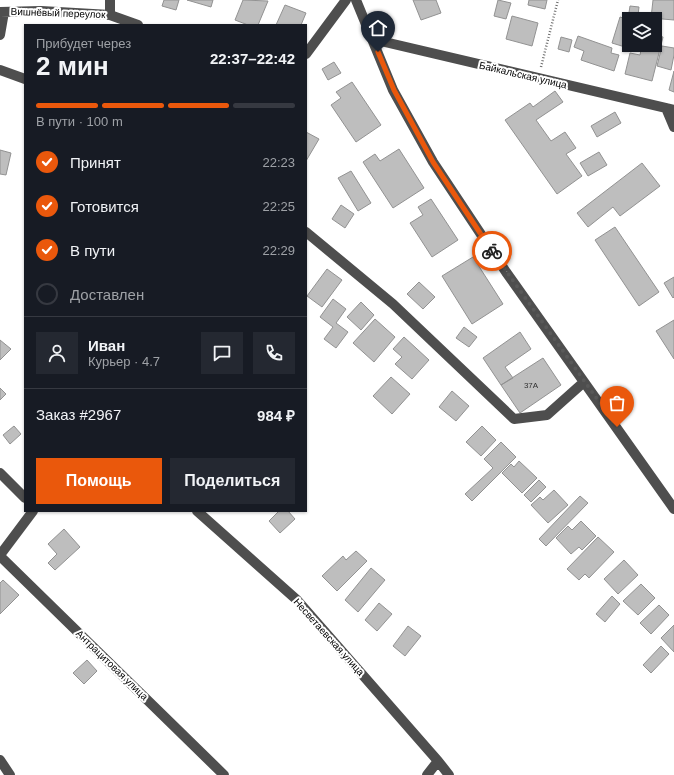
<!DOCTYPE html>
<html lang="ru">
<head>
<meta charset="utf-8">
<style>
  :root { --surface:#171b24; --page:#242831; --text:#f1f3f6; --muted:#9ea1a6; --line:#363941; --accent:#ea580c }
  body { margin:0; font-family:Helvetica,sans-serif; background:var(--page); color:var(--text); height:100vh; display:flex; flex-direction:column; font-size:15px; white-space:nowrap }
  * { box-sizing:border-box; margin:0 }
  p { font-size:13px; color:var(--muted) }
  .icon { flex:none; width:22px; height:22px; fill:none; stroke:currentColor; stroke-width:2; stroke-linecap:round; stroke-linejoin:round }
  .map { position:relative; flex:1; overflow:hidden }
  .drawer { position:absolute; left:24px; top:24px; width:283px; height:488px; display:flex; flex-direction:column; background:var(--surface); border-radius:0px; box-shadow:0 1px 3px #0004 }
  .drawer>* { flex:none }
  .buttons { position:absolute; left:622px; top:12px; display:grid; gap:8px }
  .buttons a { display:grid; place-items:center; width:40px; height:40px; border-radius:0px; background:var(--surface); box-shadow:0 1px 3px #0004; font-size:20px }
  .pin { position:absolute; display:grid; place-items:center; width:34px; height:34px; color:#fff; margin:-41px -17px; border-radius:50% 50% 50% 0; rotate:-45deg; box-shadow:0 0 4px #0007 }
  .pin .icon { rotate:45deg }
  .courier { position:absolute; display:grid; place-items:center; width:40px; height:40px; margin:-20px; border:3px solid #ea580c; border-radius:50%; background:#fff; color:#222; box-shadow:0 1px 5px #0007 }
  .head em { font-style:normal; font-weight:800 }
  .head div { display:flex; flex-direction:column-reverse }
  .head { display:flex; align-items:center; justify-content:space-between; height:68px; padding:0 12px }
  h1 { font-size:26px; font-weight:800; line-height:30px }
  .bar { display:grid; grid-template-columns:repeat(4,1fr); gap:6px 4px; align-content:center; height:48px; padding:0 12px }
  .bar i { height:5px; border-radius:3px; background:var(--line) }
  .bar .selected { background:var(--accent) }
  .bar p { grid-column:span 4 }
  .line { display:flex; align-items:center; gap:10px; padding:0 12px; border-top:1px solid var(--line) }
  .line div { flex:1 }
  .round { display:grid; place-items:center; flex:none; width:42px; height:42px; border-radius:0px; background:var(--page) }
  ol { padding:0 12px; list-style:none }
  li { display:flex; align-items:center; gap:12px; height:44px }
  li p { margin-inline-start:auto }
  li .icon { padding:4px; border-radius:50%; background:var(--accent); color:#fff; stroke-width:4 }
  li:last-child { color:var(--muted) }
  li i { width:22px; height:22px; border:2px solid var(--line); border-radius:50% }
  .primary-button { display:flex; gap:8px; margin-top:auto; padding:8px 12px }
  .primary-button a { flex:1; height:46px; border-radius:0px; background:var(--accent); color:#fff; font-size:16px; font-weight:800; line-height:46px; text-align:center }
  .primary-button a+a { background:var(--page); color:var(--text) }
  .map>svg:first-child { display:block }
  .building { fill:#bebebe; stroke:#929292 }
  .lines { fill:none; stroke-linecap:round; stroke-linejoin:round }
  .path { stroke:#707070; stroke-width:2.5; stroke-dasharray:1 2; stroke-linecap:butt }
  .minor { stroke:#4e4e4e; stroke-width:10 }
  .done { stroke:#595959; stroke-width:4; stroke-dasharray:0 7.2 }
  .route { stroke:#ea580c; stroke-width:5 }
  .labels { text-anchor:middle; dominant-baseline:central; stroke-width:4; stroke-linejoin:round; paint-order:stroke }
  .number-label { font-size:8px; fill:#303030 }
  .street-label { font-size:10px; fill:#000; stroke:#fff }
</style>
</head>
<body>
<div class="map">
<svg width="674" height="775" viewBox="0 0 674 775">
  <rect width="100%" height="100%" fill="#fff"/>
  <!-- building -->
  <path class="building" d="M164,0H179L176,10L162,6Z
    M187,0H213L211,7Z
    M243,0L268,1L258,25H248L235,20Z
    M413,0H436L441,13L421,20Z
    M498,0L511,3L506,19L494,16Z
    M529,0H547L545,9L528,5Z
    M653,0H674V20L651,18Z
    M285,5L306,13L301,25H276Z
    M630,6L639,7L638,15H649L648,19H628Z
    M512,16L538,23L532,46L506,39Z
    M620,17L629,20V33L625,47L612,43Z
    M655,35L663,37L652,81L625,74L630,53L640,55L642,45H655Z
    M578,36L612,48L611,53L619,55L614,71L581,60L584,51L574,47Z
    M561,37L572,40L569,52L558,49Z
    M662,46L674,48V55L671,70L657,66Z
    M334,62L341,73L328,80L322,69Z
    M674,71V92L669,90Z
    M352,82L381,125L356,142L331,105L341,98L336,92Z
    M555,91L563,102L536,120L551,141L565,132L576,148L566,154L582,176L557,194L505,120L530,103L533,107Z
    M615,112L621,123L597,137L591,126Z
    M306,132L319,139L306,161Z
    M399,149L424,188L393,208L363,162L375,154L380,161Z
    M0,150L11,153L6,175L0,174Z
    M599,152L607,165L588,176L580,163Z
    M642,163L660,186L620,216L613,207L588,227L577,213Z
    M351,171L371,203L358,211L338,178Z
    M431,199L458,240L432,257L410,223L423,215L418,207Z
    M341,205L354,214L345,228L332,219Z
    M615,227L659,292L639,306L595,240Z
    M473,257L503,304L472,324L442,276Z
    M327,269L342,280L322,307L307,296Z
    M674,277V297L673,298L664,283Z
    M419,282L435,297L423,309L407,294Z
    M333,299L346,309L336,323L348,332L336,348L324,339L333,327L320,317Z
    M361,302L374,315L361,330L347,317Z
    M375,319L395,337L374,362L353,343Z
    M674,320V359L656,331Z
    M464,327L477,337L469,347L456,338Z
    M520,332L531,349L505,367L513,378L501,385L483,358Z
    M404,337L429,360L412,379L395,364L402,357L393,349Z
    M0,340L11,349L0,360Z
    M543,358L561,385L520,413L501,385Z
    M391,377L410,394L392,414L373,396Z
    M0,388L6,394L0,400Z
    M452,391L469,406L456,421L439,407Z
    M14,426L21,434L10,444L3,435Z
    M482,426L496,440L481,456L466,442Z
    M501,442L516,457L472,501L465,494L493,468L484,459Z
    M519,461L537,478L522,493L502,473L511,464L514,467Z
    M539,480L546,487L531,502L524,495Z
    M554,490L568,505L548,523L531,505L540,497L543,500Z
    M580,496L588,503L546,546L539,539Z
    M279,511H288L295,519L280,533L269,521Z
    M581,521L596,536L582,550L579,547L571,554L556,538L568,526L572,530Z
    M64,529L80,547L55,570L48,563L57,554L48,544Z
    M598,537L614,552L589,578L585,574L579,580L567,569Z
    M356,551L367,561L337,591L322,576L343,556L346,560Z
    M624,560L638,575L618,594L604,579Z
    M371,568L385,580L358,612L345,600Z
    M3,580L19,595L0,614V583Z
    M641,584L655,598L638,615L623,601Z
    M612,596L620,604L605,622L596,614Z
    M379,603L392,614L377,631L365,620Z
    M659,605L669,615L651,634L640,623Z
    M674,625V652L661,638Z
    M408,626L421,636L405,656L393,646Z
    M661,646L669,654L651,673L643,665Z
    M87,660L97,671L84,684L73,673Z"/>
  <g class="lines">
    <!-- path -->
    <path class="path" d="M541,67L558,0"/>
    <!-- minor -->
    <path class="minor" d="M356,0L393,90L433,162L506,272L674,509
      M0,12L41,11L110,15L138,25
      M110,15V0
      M0,35L4,12
      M372,39L674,110
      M306,54L346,0
      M0,70L25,79
      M666,108L674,127
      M306,232L393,304L514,419L547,415L584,382
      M0,473L25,498
      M197,511L297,600L438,761L449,775
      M0,555L33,511
      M0,556L224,775
      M0,760L10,775
      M427,775L438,761"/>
  </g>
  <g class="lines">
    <!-- done -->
    <path class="done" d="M492,251L617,427"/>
    <!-- route -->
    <path class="route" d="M378,52L394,90L433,162L492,251"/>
  </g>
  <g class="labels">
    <!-- number labels -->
    <g class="number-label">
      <text x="531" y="385">37А</text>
    </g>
    <!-- street labels -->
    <g class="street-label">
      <text transform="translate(58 13) rotate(2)">Вишнёвый переулок</text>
      <text transform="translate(523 75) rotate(13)">Байкальская улица</text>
      <text transform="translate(329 637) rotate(48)">Несветаевская улица</text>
      <text transform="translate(112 665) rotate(44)">Антрацитовая улица</text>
    </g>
  </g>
</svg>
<div class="buttons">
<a><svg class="icon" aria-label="layers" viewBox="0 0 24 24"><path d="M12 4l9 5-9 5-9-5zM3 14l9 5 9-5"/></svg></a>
</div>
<div class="pin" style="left:617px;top:427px;background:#ea580c"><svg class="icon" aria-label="bag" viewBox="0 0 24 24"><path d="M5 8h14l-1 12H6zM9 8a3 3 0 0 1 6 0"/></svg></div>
<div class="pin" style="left:378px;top:52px;background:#1f2937"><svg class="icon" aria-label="home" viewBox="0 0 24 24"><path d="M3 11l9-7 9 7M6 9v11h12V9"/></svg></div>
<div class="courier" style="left:492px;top:251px"><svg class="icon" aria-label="bike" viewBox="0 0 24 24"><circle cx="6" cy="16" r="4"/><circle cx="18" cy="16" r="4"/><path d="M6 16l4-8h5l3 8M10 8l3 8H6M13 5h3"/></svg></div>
<section class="drawer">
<div class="head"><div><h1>2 мин</h1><p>Прибудет через</p></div><em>22:37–22:42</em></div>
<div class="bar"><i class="selected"></i><i class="selected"></i><i class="selected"></i><i></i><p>В пути · 100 m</p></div>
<ol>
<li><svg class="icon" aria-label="check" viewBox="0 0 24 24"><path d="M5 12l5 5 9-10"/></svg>Принят<p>22:23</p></li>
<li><svg class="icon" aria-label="check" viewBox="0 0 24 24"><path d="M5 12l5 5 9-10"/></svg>Готовится<p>22:25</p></li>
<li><svg class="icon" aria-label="check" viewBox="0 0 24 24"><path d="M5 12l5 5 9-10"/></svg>В пути<p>22:29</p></li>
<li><i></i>Доставлен</li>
</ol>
<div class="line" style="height:72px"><a class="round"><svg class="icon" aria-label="person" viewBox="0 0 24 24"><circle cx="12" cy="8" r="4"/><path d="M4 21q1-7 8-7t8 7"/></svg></a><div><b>Иван</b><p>Курьер · 4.7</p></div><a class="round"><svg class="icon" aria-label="chat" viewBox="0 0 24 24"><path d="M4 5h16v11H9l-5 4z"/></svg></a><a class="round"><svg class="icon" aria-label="phone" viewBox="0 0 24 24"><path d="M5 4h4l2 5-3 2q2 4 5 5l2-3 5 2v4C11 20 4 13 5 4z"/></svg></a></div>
<div class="line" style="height:52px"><div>Заказ #2967</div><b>984 ₽</b></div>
<div class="primary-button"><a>Помощь</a><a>Поделиться</a></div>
</section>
</div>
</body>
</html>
